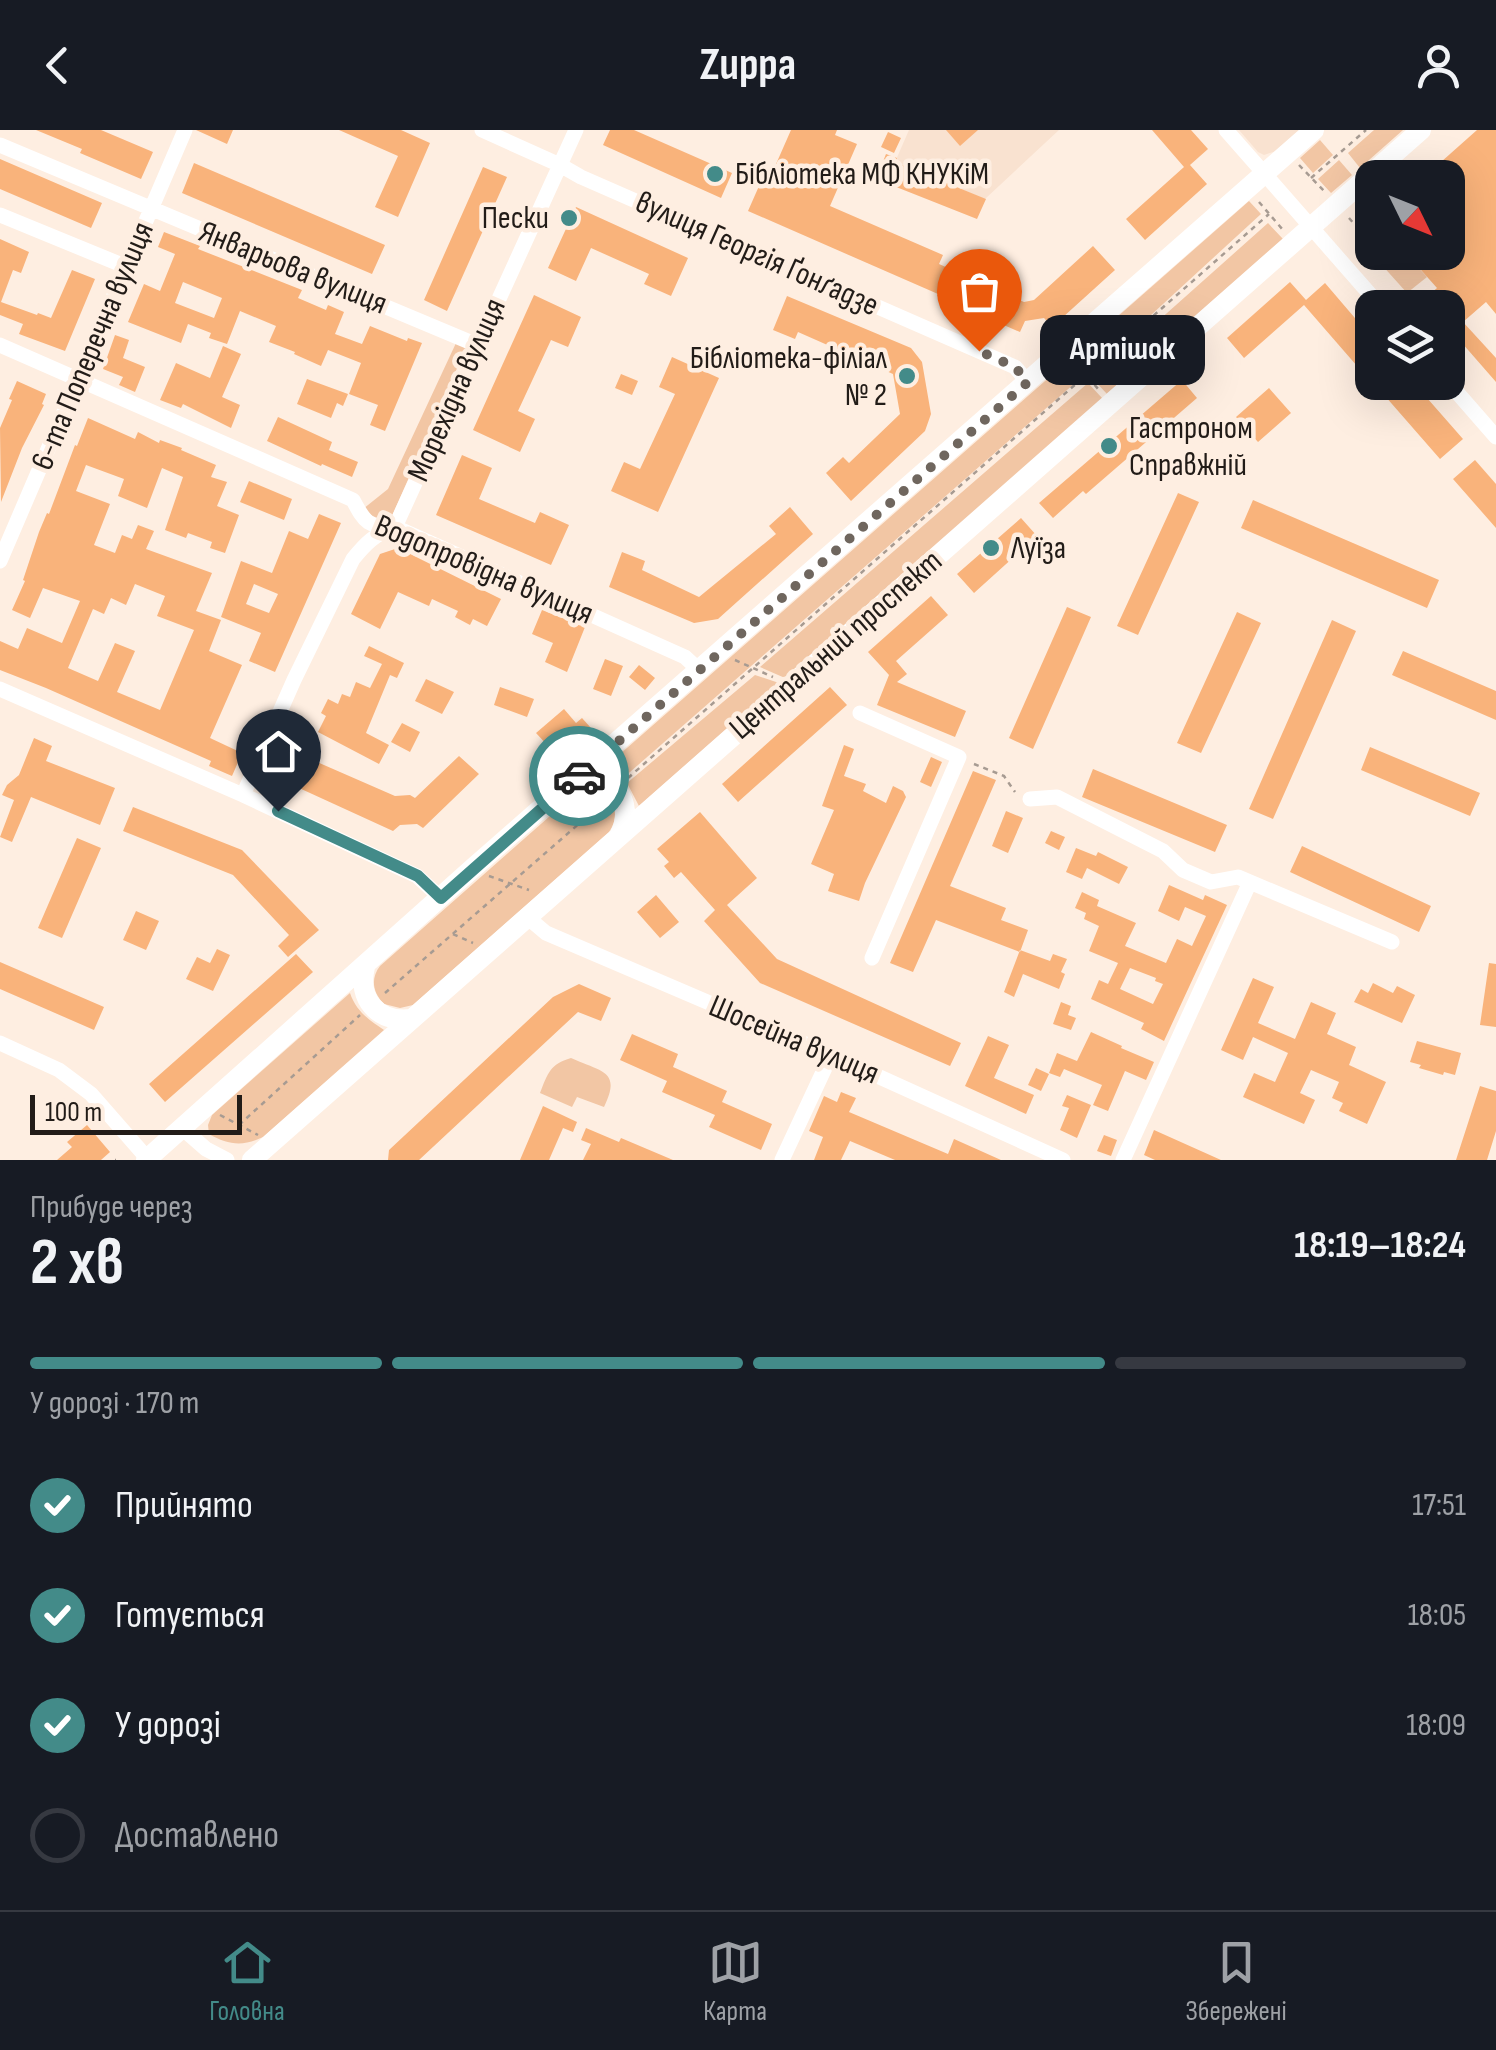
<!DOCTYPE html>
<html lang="uk">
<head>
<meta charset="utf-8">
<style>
  :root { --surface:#171b24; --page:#242831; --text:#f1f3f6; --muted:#9ea1a6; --line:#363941; --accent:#438b89 }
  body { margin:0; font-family:"Sofia Sans Condensed",sans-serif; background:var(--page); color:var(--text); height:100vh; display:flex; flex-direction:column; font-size:38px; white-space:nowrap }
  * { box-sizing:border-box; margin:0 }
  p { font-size:32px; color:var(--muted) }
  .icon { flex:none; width:55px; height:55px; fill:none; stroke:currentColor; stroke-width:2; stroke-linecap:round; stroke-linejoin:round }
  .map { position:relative; height:1030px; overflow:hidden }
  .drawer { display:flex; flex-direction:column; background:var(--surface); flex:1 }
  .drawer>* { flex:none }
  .needle { width:65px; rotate:133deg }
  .tools { position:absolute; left:1355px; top:30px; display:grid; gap:20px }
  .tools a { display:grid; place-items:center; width:110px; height:110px; border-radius:20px; background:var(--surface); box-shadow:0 10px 40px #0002; font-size:50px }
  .scale { position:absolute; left:30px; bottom:25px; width:212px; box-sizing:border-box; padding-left:10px; border:5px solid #221c18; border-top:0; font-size:28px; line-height:35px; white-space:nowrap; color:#221c18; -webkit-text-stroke:8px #feeee1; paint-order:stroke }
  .pin { position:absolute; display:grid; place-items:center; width:85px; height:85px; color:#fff; margin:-102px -42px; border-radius:50% 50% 50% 0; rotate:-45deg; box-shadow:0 0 10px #0007 }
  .pin .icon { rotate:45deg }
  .courier { position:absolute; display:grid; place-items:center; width:100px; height:100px; margin:-50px; border:8px solid #438b89; border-radius:50%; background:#fff; color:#222; box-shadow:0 2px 12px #0007 }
  .bubble { position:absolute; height:70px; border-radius:20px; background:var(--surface); box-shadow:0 10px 40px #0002; font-size:32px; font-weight:700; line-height:70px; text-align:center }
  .headline em { font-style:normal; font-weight:700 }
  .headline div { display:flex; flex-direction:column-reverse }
  .headline { display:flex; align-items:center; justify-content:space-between; height:170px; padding:0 30px }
  h1 { font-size:65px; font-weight:700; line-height:75px }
  .bar { display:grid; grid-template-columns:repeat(4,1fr); gap:15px 10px; align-content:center; height:120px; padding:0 30px }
  .bar i { height:12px; border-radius:8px; background:var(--line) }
  .bar .selected { background:var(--accent) }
  .bar p { grid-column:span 4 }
  ol { padding:0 30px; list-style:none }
  li { display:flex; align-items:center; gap:30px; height:110px }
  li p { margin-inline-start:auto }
  li .icon { padding:10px; border-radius:50%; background:var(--accent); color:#fff; stroke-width:4 }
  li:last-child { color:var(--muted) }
  li i { width:55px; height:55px; border:5px solid var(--line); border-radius:50% }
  header { display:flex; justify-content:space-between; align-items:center; height:130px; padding:0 30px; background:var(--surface); font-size:45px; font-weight:700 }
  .menu { display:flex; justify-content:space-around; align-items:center; height:140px; border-top:2px solid var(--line); background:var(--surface); font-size:28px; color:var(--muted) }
  .menu a { display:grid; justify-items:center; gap:5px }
  .menu .selected { color:var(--accent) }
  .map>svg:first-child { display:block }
  .built { fill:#f9e2d0 }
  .green { fill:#f2c6a4 }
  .building { fill:#f9b37b; fill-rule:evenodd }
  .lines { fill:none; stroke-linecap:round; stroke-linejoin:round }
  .path { stroke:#a79b92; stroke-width:2.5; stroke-dasharray:5 5; stroke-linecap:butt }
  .minor { stroke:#fff; stroke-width:15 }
  .major { stroke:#fff; stroke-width:20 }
  .done { stroke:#6f665e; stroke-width:10; stroke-dasharray:0 18 }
  .route { stroke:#438b89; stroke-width:12 }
  .poi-dot { fill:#438b89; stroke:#feeee1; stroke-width:4 }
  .labels { text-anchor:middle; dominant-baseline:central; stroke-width:9; stroke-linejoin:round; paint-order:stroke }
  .poi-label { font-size:32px; fill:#221c18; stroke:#feeee1; text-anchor:start }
  .street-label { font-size:32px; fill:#221c18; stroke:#feeee1 }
</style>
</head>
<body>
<header><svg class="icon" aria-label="back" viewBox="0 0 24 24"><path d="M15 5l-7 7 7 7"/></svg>Zuppa<svg class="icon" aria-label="person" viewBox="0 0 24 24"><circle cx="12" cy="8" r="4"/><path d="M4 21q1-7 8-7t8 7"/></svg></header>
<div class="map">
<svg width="1496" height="1030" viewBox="0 0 1496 1030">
  <rect width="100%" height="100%" fill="#feeee1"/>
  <!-- built -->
  <path class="built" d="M909,0H1059L985,69L895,32Z
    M1239,0H1300L1276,21L1264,25L1258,22Z"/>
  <!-- green -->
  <path class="green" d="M1374,0H1403L1360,38L1348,23Z
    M1320,10L1333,25L1313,43L1300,28Z
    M1339,30L1352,45L1331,63L1318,49Z
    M1249,71L1261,84L1089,242L1074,225Z
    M1268,93L1283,109L1107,264L1093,249Z
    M1372,93V122L1405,123L1427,147L1407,163L1364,115L1362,106Z
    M456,213L466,218L392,386L382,393L363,379L388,359Z
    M1069,230L1083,246L622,649L603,639Z
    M1088,253L1103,269L785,548L760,537Z
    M755,545L779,553L639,676L627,653Z
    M586,659C609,661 624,681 609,702L413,875L400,878L384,874C373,863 370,849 380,836L575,664Z
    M350,863C356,881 369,890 384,900L263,1007C243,1017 228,1015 209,1004L208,995L212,985Z
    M571,928C601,942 622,940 604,977L577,967L572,977L540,963C548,943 550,934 571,928Z"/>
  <!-- building -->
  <path class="building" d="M36,0H101L153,22L141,49L80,23L82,19Z
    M196,0H233L227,14Z
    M339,0H401L430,13L398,87L375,77L398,26Z
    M610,0H634L732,43L721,68L603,15Z
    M791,0H837L835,5L857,14L830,76L943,125L939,134L1024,172L1034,170L1093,116L1115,140L1052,197L1044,188L1025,191L1020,202L937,166L938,164L748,81L763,47L769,50Z
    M946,0H978L960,16Z
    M1152,0H1191L1208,19L1190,35L1207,54L1145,110L1126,89L1184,37Z
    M1477,0H1496V184L1486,172L1463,192L1496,228V252L1448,197V178H1430L1423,170L1437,158L1405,122H1448V48H1423Z
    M888,2L901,8L894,23L881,17Z
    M886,24L897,28L895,32L986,69L977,89L876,49Z
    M0,29L102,73L91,98L0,59Z
    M194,33L385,115L372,144L182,63Z
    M483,37L507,47L447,181L424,170Z
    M576,77L688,128L671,166L644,154L649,144L591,118L576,151L548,138Z
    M164,102L200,116L198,119L302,160L298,168L326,180L328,175L344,182L335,204L362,214L370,196L407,211L408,208L422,213L385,301L370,295L378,275L349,264L361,233L328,220L321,236L294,224L295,222L269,212L276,196L240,181L227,214L209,208L211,203L188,194L181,213L128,192L144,154L160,161L175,124L158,117ZM183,152L222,168L214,188L175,173Z
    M0,109L29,122L21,143L13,140L1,172L37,185L38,183L51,188L72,140L95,149L65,221L19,204L23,194L0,185Z
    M1290,152L1306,170L1325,153L1372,208V223L1357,236L1304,175L1244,228L1227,208Z
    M534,165L581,187L568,217L551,210L518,281L535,289L520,322L473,300Z
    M787,166L911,218L922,232L931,284L925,301L851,371L826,343L843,327L849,333L900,284L893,244L798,202L795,209L773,200Z
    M115,205L129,210L123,228L145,237L135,262L119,255L123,247L103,239Z
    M223,216L241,224L222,267L240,275L231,298L183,274L181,278L160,270L176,233L210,248Z
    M672,227L719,248L658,382L611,361L624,332L640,339L675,264L659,257Z
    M621,244L638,251L632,265L615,258Z
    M307,249L348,264L343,276L337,273L331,288L297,274Z
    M1182,250L1197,268L1086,364L1083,361L1053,388L1039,373Z
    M17,251L46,264L42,274L44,275L22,318L1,372L0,298L12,270L9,269Z
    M1401,252H1413L1463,309L1440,329L1385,266Z
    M1269,258L1291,283L1258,312L1236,287Z
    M278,287L332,312L329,320L358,332L352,347L322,334L321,336L267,311Z
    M88,288L135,309L138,302L159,313L160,310L182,318L181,320L216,335L211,347L227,352L217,376L239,385L225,423L210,418L212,412L188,403L186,408L165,400L183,347L162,338L147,378L118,366L124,349L86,335L76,361L110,374L94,415L115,423L122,405L132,409L138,395L154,401L146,419L212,443L196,481L221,490L209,521L242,535L210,608L242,623L232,646L209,636L211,631L46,558L0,540V511L18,519L27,498L62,513L80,471L43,458L30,488L12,480L25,451L23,450L39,402L47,383L49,384L75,315L77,316ZM135,454L165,466L157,486L194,500L160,580L117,562L135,521L115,513L98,551L68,538L93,479L104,484L111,468L126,475Z
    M462,325L492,338L479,369L535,393L540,382L569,395L551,435L436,385Z
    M1475,330L1496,354V398L1453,349Z
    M249,351L292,369L284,390L240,372Z
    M1178,363L1199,372L1138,505L1117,496Z
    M1253,370L1439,450L1427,478L1241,398Z
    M790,377L813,404L718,489L694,493L609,457L622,422L645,431L642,440L699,467L776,404L769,396Z
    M319,384L341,393L275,542L249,531L261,503L221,487L241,431L272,443L289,401L308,409ZM254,454L278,464L269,483L246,474Z
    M1021,388L1037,406L974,463L957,444Z
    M398,418L501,469L487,496L473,489L470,495L455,487L458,481L432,469L429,476L398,462L380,499L351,484L380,424Z
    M931,466L948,485L896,531L907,544L897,552L966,581L955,607L877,575L889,545L868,522Z
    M1067,477L1091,487L1033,619L1009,608Z
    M542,480L585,497L567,542L545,532L553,513L532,504Z
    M1237,482L1261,493L1201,623L1177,613Z
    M1332,490L1356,501L1273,689L1249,679Z
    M369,516L404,533L397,548L390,545L366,603L389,615L379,634L318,602L326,586L321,583L328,569L338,574L342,564L350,567L356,552L370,558L382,534L364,526Z
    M1403,521L1496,561V590L1392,545Z
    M605,529L623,536L611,566L593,559Z
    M639,535L655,548L645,560L629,547Z
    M426,549L454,562L442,584L415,571Z
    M500,557L534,569L527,587L494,575Z
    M830,557L847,575L738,672L722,654Z
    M564,579L576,593L582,588L591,598L567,619L559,609L549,617L536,603Z
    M402,593L420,602L410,622L391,612Z
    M34,608L52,616L46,631L115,658L100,695L31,667L12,712L0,707L14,670L2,665L7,655L19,645Z
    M844,615L854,619L844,646L866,654L863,661L886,673L893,656L903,661L906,667L865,753L859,771L828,761L834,744L811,734L834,680L822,676Z
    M1370,617L1480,663L1470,686L1361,640Z
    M285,618L395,666L410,665L415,668L459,626L479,644L423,698L417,694L400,695L393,701L275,647Z
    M931,627L942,632L931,657L920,652Z
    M1093,639L1227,695L1215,722L1082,667Z
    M973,641L996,650L950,756L1006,778L1001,790L1028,800L1020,822L936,790L913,842L890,833Z
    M133,677L242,720L319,800L288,827L278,816L289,805L233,745L123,701Z
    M1006,681L1023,688L1008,723L992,716Z
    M700,682L757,748L727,775L777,829L961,913L950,936L760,853L704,791L715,780L681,742L674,748L664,736L669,732L657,719Z
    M1051,701L1065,707L1059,720L1045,713Z
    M77,708L101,718L62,808L38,798Z
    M1302,716L1431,776L1419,802L1290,742Z
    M1076,718L1096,726L1098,722L1128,737L1119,754L1087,738L1082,749L1066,742Z
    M1169,755L1203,770L1205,765L1227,775L1164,911L1141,899L1144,893L1091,869L1099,850L1108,854L1118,833L1089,821L1099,796L1084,789L1086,783L1075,778L1082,762L1099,770L1097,776L1136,793L1125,816L1166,833L1177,809L1192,816L1206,786L1185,777L1179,791L1158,781ZM1130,838L1156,848L1155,851L1163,854L1153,874L1120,859Z
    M656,765L679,792L660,808L637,782Z
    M136,781L159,791L146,820L123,810Z
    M217,819L230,825L213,861L186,849L197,827L210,833Z
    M1020,820L1050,831L1053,824L1067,829L1061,842L1065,844L1059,859L1023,844L1014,867L1004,862Z
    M296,824L313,842L165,972L149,954Z
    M0,832L104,877L94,900L0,859Z
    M1489,833L1496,834V897L1480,895Z
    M1253,848L1274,857L1258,893L1295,909L1311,872L1336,883L1327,904L1356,917L1349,935L1386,952L1367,994L1339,981L1343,973L1332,968L1339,952L1311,940L1300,963L1315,970L1304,994L1243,967L1254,943L1275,952L1288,923L1253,907L1243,930L1221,920Z
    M1373,853L1393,863L1397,856L1415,865L1402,893L1354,872L1361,859L1368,863Z
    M579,854L611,868L601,891L578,882L419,1030H388L389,1020L553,867Z
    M1061,872L1071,876L1068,885L1076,888L1071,900L1053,894Z
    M1091,902L1122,916L1121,918L1154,932L1146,950L1125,941L1108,981L1093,975L1102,955L1064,939L1060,947L1049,943L1057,923L1077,931Z
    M632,904L678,924L673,937L727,961L722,972L772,994L761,1020L709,997L715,985L662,962L667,951L620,930Z
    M988,906L1009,915L994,948L1034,965L1026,984L965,956Z
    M1417,911L1461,923L1455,945L1444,942L1443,945L1419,938L1421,935L1410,932Z
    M1036,938L1049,944L1041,961L1028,955Z
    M1480,956L1496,961V1001L1487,1030H1456Z
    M841,962L856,968L849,982L948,1024L954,1009L1001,1030H895L850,1011L841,1030H814L823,1007L809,1001L824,966L837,972Z
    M1067,965L1091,975L1077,1008L1060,1000L1069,978L1062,976Z
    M543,976L577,992L573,1002L563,998L549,1030H520Z
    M87,995L110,1022L101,1030H57L72,1017L67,1012Z
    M586,998L619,1012L621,1008L673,1030H583L591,1014L581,1010Z
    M1154,1000L1221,1030H1155L1144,1025Z
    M1104,1005L1117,1010L1111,1026L1097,1021Z"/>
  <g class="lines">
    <!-- path -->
    <path class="path" d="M1299,35L1325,62
      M1311,48L1366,0
      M1259,72L1283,100
      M1349,88L1355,95
      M1075,232L1099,260
      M735,530L773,547
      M974,634L1004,646L1015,662
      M628,648L1269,84
      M489,746L529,760
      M453,804L473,813
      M385,863L605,671
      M220,985L258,1005
      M239,995L360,885
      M115,1030H116"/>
    <!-- minor -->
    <path class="minor" d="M482,0L560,35L581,47L1015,237L1028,252
      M1226,0L1382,178
      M0,15L477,215
      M0,85L127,137
      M0,215L353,370C365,393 368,397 395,397L685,527L699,540
      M1448,252L1496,307
      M0,431L185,0
      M0,559L243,665L417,746L441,768
      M860,583L959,627L872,828
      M243,665L294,550L353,429C366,413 375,404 395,397L576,0
      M1030,669L1057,667L1163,721L1183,740L1211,752L1238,747L1392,812
      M527,787L546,803L831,925L1063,1030
      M0,913L59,940L91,964L147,1028
      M182,998L206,1019L227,1030
      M782,1030L831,925
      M1123,1030L1250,752"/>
    <!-- major -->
    <path class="major" d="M575,650C612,640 636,671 620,704
      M365,837C357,869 378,893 411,889
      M146,1030L473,738L1314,0
      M252,1030L1421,0"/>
  </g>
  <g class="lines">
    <!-- done -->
    <path class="done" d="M579,646L1028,252L1015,237L979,221"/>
    <!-- route -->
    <path class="route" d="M278,681L418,746L441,768L579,646"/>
  </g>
  <!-- markers -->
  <g class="poi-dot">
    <circle cx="715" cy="44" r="10"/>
    <circle cx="569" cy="88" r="10"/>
    <circle cx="907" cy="246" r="10"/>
    <circle cx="1109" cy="316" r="10"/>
    <circle cx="991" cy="418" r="10"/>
  </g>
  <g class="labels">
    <!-- poi labels -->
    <g class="poi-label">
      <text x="735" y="44">Бібліотека МФ КНУКіМ</text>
      <text x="549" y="88" text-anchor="end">Пески</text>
      <text x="887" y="228" text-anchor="end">Бібліотека-філіал<tspan x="887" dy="37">№ 2</tspan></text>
      <text x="1129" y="298">Гастроном<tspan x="1129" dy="37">Справжній</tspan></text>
      <text x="1011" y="418">Луїза</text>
    </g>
    <!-- street labels -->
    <g class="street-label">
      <text transform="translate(757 124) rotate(24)">вулиця Георгія Ґонґадзе</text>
      <text transform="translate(293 138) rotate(22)">Январьова вулиця</text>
      <text transform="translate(93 216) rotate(-67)">6-та Поперечна вулиця</text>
      <text transform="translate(457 260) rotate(-66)">Морехідна вулиця</text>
      <text transform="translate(484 440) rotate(23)">Водопровідна вулиця</text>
      <text transform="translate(836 515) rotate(-41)">Центральний проспект</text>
      <text transform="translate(794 910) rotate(23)">Шосейна вулиця</text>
    </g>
  </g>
</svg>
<div class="tools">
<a><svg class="needle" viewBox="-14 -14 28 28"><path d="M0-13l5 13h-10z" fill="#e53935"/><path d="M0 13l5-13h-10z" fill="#9ea1a6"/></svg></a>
<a><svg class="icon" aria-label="layers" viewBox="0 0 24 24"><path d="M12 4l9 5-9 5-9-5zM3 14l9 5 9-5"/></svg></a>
</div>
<div class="scale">100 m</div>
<div class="pin" style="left:979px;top:221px;background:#ea580c"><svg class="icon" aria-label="bag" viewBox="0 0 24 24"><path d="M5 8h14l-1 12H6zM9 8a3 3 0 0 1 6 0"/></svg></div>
<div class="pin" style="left:278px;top:681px;background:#1f2937"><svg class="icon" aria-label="home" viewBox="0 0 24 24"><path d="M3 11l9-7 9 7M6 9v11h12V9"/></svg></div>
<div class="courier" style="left:579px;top:646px"><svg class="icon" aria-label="car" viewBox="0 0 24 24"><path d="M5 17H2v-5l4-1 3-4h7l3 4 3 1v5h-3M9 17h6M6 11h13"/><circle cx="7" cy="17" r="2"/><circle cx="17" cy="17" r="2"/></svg></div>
<div class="bubble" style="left:1040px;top:185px;width:165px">Артішок</div>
</div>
<section class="drawer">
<div class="headline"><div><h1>2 хв</h1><p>Прибуде через</p></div><em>18:19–18:24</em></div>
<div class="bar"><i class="selected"></i><i class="selected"></i><i class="selected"></i><i></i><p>У дорозі · 170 m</p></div>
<ol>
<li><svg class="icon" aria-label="check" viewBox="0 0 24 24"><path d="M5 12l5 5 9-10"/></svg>Прийнято<p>17:51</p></li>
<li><svg class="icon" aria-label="check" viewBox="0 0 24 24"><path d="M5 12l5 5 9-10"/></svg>Готується<p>18:05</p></li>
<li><svg class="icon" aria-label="check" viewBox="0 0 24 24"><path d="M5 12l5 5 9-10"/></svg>У дорозі<p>18:09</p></li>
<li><i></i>Доставлено</li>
</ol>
</section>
<nav class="menu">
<a class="selected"><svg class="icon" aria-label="home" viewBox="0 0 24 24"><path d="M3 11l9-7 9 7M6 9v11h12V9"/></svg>Головна</a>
<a><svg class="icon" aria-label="map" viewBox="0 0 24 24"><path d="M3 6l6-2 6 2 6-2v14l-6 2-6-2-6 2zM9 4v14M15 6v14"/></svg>Карта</a>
<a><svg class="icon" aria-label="saved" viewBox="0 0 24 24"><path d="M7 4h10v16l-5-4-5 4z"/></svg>Збережені</a>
</nav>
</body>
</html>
